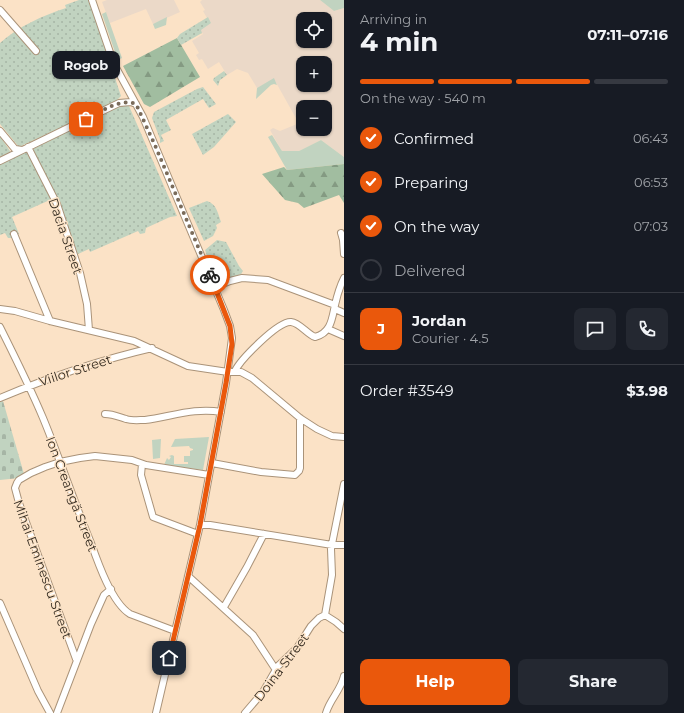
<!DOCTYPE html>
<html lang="en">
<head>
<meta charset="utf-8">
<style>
  :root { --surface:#171b24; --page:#242831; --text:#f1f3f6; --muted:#9ea1a6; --line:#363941; --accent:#ea580c }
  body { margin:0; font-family:Montserrat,sans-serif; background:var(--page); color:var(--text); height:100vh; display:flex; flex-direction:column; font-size:15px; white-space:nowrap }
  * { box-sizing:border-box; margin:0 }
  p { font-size:13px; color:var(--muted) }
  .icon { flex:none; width:22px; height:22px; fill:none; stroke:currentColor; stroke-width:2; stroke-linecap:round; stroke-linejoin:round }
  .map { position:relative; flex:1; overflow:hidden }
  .details { display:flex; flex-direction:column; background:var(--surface); width:340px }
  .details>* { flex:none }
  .controls { position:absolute; left:296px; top:12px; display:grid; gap:8px }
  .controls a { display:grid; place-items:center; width:36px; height:36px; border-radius:8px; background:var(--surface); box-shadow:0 1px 3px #0004; font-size:20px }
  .pin { position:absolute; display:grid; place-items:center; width:34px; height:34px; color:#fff; margin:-17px; border-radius:8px; box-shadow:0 2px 6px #0006 }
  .courier { position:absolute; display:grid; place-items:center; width:40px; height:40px; margin:-20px; border:3px solid #ea580c; border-radius:50%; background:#fff; color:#222; box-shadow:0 1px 5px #0007 }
  .bubble { position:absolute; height:28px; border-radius:8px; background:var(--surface); box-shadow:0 1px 3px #0004; font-size:13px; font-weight:700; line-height:28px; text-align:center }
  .head em { font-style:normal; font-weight:700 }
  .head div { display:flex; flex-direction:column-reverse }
  .head { display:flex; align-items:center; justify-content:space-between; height:68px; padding:0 16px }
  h1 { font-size:26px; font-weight:700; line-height:30px }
  .bar { display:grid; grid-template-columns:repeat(4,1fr); gap:6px 4px; align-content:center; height:48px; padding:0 16px }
  .bar i { height:5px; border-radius:3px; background:var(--line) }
  .bar .current { background:var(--accent) }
  .bar p { grid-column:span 4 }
  .line { display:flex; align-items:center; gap:10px; padding:0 16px; border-top:1px solid var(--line) }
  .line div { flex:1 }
  .round { display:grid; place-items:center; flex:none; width:42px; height:42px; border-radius:8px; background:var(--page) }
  ol { padding:0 16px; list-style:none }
  li { display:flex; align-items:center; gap:12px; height:44px }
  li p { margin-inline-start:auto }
  li .icon { padding:4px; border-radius:50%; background:var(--accent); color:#fff; stroke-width:4 }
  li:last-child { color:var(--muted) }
  li i { width:22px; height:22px; border:2px solid var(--line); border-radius:50% }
  .action { display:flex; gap:8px; margin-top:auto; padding:8px 16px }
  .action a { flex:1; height:46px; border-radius:8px; background:var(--accent); color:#fff; font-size:16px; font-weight:700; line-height:46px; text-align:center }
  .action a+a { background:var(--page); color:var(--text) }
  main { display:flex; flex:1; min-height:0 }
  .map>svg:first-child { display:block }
  .industrial { fill:#ebd9c8; fill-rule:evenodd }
  .green { fill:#c1d3c0 }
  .forest { fill:url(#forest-firs) }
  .cemetery { fill:url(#cemetery-stones) }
  .garden { fill:url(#garden-dots) }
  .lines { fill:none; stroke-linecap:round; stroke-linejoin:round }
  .minor-casing { stroke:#aa9379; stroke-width:8 }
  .minor { stroke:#fff; stroke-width:6 }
  .done { stroke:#7a6b5a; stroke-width:4; stroke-dasharray:0 7.2 }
  .route { stroke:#ea580c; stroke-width:5 }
  .labels { text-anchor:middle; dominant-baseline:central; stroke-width:3; stroke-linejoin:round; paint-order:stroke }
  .street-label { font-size:13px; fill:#342b20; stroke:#fbe2c6 }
</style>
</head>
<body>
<main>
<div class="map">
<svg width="344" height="713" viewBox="0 0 344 713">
  <defs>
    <pattern id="forest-firs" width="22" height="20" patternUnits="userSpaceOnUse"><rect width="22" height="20" fill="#a1bda0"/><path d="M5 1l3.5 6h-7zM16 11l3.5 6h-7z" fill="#849a82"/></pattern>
    <pattern id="cemetery-stones" width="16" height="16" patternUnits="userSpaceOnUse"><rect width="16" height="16" fill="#c1d3c0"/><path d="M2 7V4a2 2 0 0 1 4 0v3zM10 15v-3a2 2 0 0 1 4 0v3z" fill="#a6b5a5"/></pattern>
    <pattern id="garden-dots" width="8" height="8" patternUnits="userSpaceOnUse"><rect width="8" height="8" fill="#c1d3c0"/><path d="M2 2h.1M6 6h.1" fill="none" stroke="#a6b5a5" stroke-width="1.8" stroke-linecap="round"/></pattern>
  </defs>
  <rect width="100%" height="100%" fill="#fbe2c6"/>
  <!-- industrial -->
  <path class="industrial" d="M107,0H174L180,12L153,24L146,9L110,23L102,2Z
    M202,0H320L334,11L344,8V157L321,140L299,151H282L270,130L273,128L280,131L297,124V120L274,79L257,88L248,73L237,69L227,75L219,62L208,69L202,59L199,60L196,55L199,53L192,41L203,34L200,30L208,17L207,18L203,11L205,10L200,2ZM303,19H325V41H303ZM303,63H325V85H303ZM303,107H325V129H303Z"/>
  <!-- green -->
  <path class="green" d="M320,0H344V8L334,11Z
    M106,12L122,58L118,60L117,58L102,14Z
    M167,17L166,25L155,29L153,24Z
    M274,78L277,85L274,84L271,85L256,99L257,88Z
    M272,135L282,151H299L321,140L344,157V164L287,170L268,137Z
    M209,437L203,470L164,465L167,458L169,460L171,457L169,456L172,455L174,456V464H188V462H184V456H190V451L193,450V449L190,448L189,446L171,447L175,439Z
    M161,439L160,458L153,459L152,440Z"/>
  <!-- forest -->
  <path class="forest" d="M177,38L200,77L150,107L144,104L123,66Z
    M344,164V203L339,195L304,208L298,203L285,200L262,174L284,167L287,170Z"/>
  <!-- cemetery -->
  <path class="cemetery" d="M3,401L24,474L19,478L0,480V402Z"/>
  <!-- garden -->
  <path class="garden" d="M79,0H89L121,96L115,102L19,147L0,124V43C19,26 42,16 66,8L65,5Z
    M208,17L211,23L201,30L202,33L181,45L177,38L180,34Z
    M224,71L227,75L220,80L218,86L213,80L214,78Z
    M203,87L216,104L209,108L203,99L166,120L171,130L161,135L164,141L160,143V139L152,118L154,112L197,89Z
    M127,105L129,106L177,216L170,217L146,228L145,233L140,234L138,231L90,252L89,249L78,254L74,249L58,203L33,149L119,106Z
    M228,114L236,122L214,147L203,155L192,134Z
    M0,136L10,151V153L0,157Z
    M25,152H29L52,199L12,217L19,234L12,238H8L5,233L0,235V164Z
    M207,201C217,204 218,214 221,222L216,225L217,228L213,236L204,241L189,208Z
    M217,240L226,242L239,266L243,271L241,274L220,282H217L205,250Z"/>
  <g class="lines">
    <defs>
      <path id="minor" d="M92,0L114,64L143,117L224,310L230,326L232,338L226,383L200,525L156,713
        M0,10L36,51
        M0,131L15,149L22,150
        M28,147L57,204L80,273L87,304L89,330
        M0,161L119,103L131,102L136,104
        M341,233L343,240L344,254
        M14,234L50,321
        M215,287L230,281L242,278L268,280L335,305
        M0,309L15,311L50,321L134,341L188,366L228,372H241L252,378L300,418L317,429L332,436L344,437
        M335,309L344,313
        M0,327C15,357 30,387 43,418C60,459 74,502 91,543C98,563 112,603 130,614L175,631
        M328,329L344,336
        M235,371C240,360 278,321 291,322C300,323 307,334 315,337C331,333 332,319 335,305C337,296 340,286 344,278
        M0,398C50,377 100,360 152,348
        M105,414C113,414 119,417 126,419C132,421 139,420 145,420C170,417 195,407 221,412
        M212,463L261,472L295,475L299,471L300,468V418
        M142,464L141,475L153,517L198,534
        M200,525H210L332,545H344
        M188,576L253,635L276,670
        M0,603L38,691L50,713
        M224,607L247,567L264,534
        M325,615L332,575L331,549L344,484
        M325,615L336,622L344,629
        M76,659L19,503L15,488L17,483L19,480L31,473L45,467L60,462L80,458L95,456L132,460L146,465L209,475
        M57,713L91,624L104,595L111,589
        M245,713L263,692L278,666L297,648L311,626L319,618L325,615
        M326,713C330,699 341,690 344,676"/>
    </defs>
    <!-- minor casing -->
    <use href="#minor" class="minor-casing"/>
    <!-- minor -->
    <use href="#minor" class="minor"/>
  </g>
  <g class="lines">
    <!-- done -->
    <path class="done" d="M86,119C101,112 119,98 136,104L154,143L210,275"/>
    <!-- route -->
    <path class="route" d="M169,658L200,525L226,383L232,344L230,326L210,275"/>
  </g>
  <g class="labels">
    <!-- street labels -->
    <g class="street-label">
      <text transform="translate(66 236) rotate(71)">Dacia Street</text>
      <text transform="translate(75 370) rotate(-18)">Viilor Street</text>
      <text transform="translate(72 494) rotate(69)">Ion Creangă Street</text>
      <text transform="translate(43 569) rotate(70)">Mihai Eminescu Street</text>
      <text transform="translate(281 667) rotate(-53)">Doina Street</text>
    </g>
  </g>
</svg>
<div class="controls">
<a><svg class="icon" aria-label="locate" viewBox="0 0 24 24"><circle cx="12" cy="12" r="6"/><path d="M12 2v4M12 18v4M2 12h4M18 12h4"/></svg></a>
<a>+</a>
<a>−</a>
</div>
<div class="pin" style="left:86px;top:119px;background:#ea580c"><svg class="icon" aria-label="bag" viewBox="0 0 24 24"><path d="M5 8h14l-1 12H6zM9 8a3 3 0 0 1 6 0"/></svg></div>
<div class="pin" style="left:169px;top:658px;background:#1f2937"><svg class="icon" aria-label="home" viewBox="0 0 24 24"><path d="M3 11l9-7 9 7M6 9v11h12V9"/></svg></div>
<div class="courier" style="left:210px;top:275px"><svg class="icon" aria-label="bike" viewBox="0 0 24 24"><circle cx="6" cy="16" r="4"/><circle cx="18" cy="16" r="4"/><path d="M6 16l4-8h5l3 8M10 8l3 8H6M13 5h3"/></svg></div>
<div class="bubble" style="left:52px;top:51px;width:68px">Rogob</div>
</div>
<section class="details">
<div class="head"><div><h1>4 min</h1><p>Arriving in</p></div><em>07:11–07:16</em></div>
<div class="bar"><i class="current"></i><i class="current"></i><i class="current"></i><i></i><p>On the way · 540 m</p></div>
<ol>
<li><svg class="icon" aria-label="check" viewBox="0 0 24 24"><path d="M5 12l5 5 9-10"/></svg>Confirmed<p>06:43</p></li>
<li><svg class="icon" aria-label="check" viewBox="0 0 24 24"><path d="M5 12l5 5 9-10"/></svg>Preparing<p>06:53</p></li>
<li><svg class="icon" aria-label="check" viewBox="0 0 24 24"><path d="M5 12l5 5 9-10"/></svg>On the way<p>07:03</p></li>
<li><i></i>Delivered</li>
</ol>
<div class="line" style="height:72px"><b class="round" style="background:var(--accent);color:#fff">J</b><div><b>Jordan</b><p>Courier · 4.5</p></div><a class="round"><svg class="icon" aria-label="chat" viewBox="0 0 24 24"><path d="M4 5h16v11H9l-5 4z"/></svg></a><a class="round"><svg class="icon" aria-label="phone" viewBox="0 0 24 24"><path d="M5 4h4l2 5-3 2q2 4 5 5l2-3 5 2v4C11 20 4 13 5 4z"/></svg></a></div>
<div class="line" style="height:52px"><div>Order #3549</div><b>$3.98</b></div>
<div class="action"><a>Help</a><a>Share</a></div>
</section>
</main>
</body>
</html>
